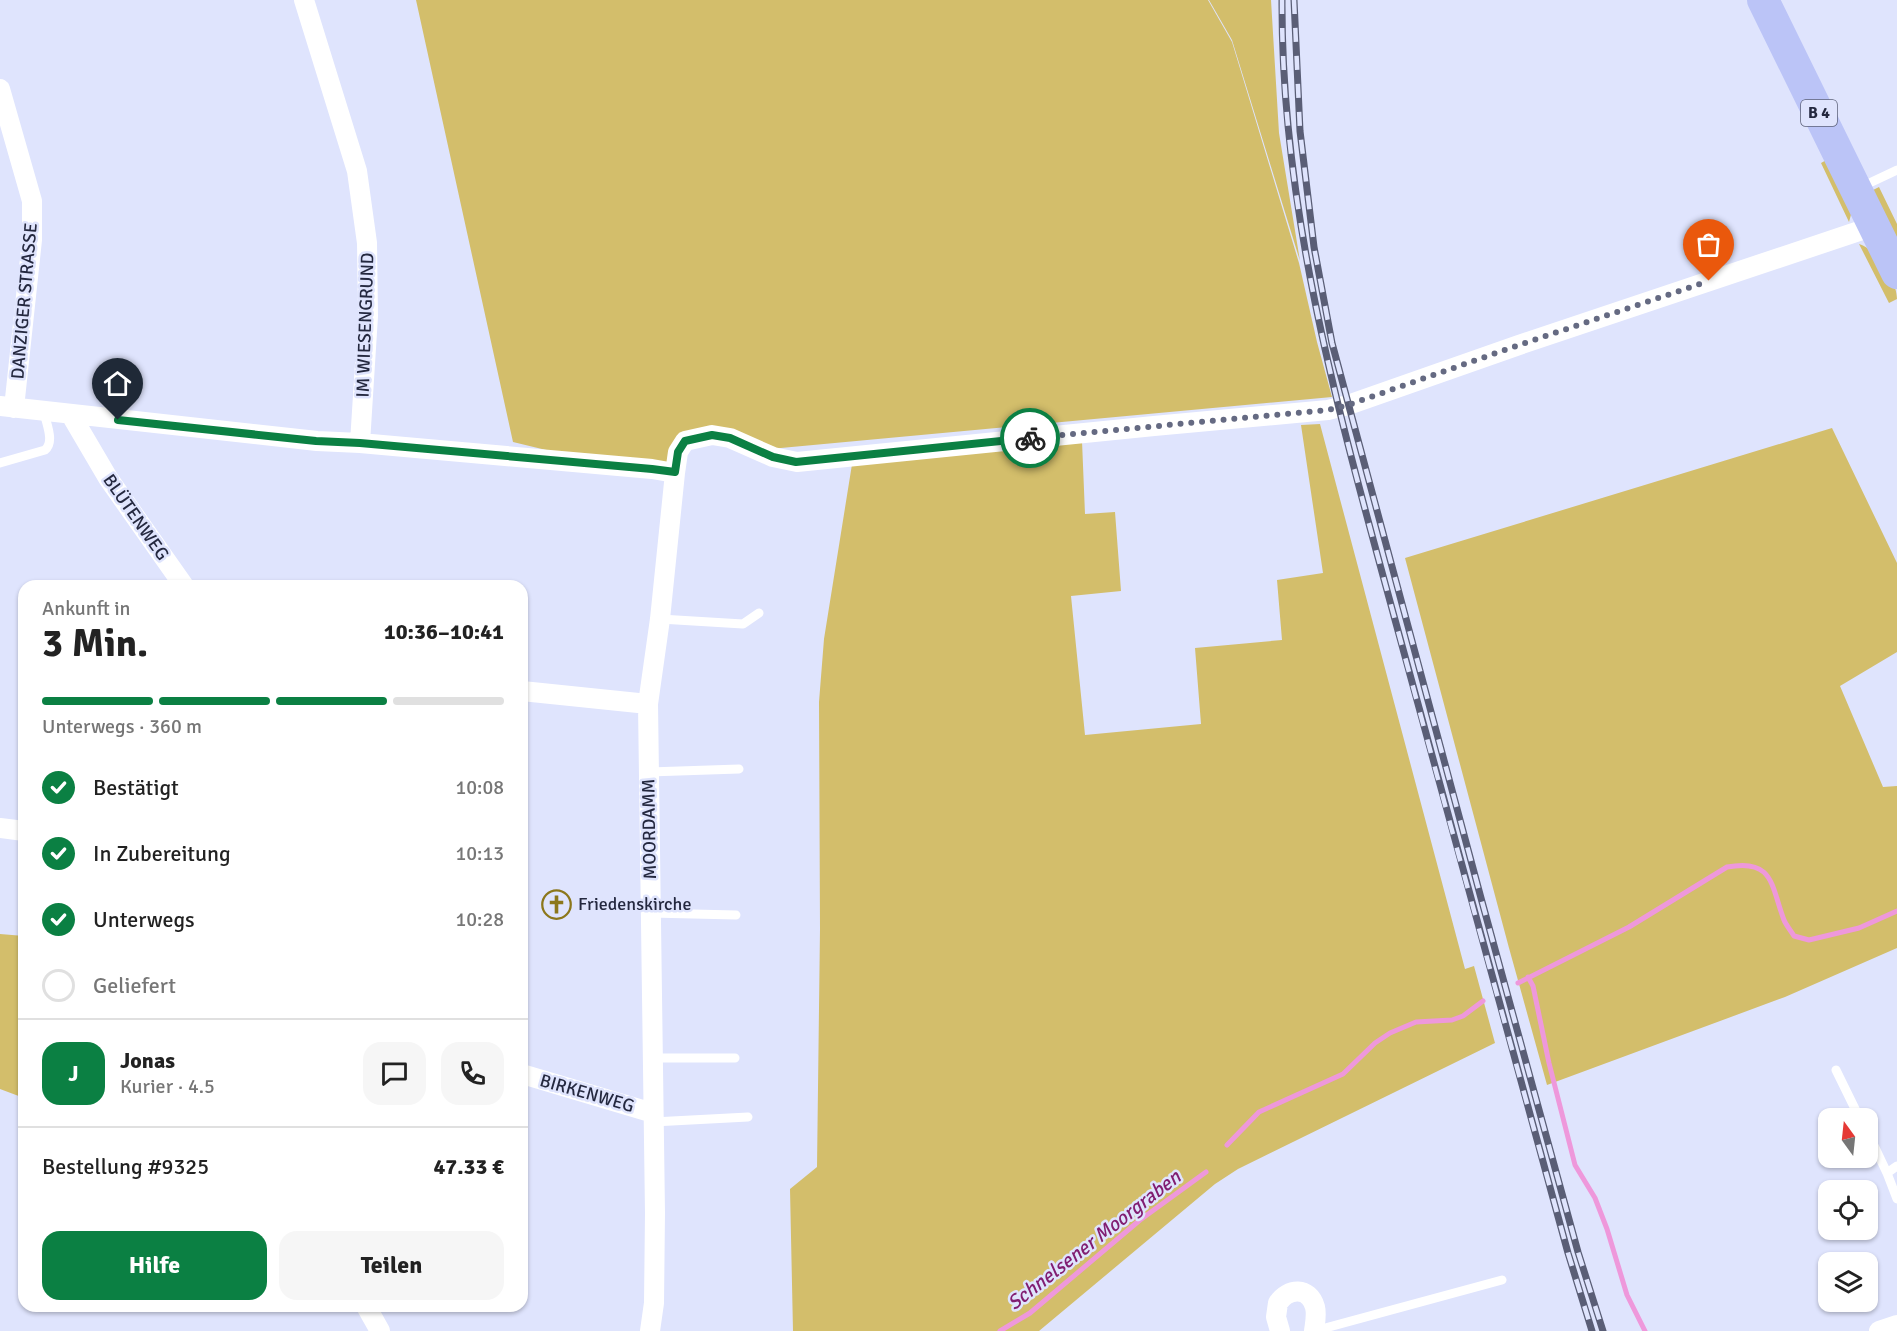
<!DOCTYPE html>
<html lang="de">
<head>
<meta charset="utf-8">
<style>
  :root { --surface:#fff; --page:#f6f6f6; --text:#222; --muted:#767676; --line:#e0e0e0; --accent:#0b8043 }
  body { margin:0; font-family:Signika,sans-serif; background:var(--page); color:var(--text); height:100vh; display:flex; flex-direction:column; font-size:22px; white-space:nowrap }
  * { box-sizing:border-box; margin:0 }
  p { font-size:20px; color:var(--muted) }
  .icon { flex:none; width:33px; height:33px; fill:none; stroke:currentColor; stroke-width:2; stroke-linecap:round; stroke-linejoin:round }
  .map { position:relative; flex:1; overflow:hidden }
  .sheet { position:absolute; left:18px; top:580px; width:510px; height:732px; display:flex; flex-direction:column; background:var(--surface); border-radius:18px; box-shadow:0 2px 4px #0004 }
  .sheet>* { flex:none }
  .needle { width:39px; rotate:345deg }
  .controls { position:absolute; left:1818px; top:1108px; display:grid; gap:12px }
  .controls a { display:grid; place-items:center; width:60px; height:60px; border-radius:12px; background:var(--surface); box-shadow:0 2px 4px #0004; font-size:30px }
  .pin { position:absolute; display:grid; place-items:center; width:51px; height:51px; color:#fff; margin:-62px -26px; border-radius:50% 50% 50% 0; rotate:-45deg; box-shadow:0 0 6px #0007 }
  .pin .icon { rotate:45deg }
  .courier { position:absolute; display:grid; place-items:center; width:60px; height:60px; margin:-30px; border:4px solid #0b8043; border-radius:50%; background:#fff; color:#222; box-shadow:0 2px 8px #0007 }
  .head em { font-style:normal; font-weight:700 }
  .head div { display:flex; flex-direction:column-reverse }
  .head { display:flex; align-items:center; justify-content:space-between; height:102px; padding:0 24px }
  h1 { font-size:39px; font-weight:700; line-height:45px }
  .bar { display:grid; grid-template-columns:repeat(4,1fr); gap:9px 6px; align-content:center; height:72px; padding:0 24px }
  .bar i { height:8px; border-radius:4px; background:var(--line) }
  .bar .active { background:var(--accent) }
  .bar p { grid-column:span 4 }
  .line { display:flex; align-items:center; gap:15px; padding:0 24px; border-top:2px solid var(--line) }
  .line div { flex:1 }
  .round { display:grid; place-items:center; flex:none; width:63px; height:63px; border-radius:18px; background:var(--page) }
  ol { padding:0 24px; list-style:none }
  li { display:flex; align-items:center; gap:18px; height:66px }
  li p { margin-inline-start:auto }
  li .icon { padding:6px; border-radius:50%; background:var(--accent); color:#fff; stroke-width:4 }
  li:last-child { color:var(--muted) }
  li i { width:33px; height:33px; border:3px solid var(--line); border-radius:50% }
  .primary-button { display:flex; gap:12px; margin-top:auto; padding:12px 24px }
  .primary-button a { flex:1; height:69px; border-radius:18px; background:var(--accent); color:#fff; font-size:24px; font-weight:700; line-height:69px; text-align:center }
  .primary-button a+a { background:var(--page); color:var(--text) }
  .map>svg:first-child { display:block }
  .green { fill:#d3be6b }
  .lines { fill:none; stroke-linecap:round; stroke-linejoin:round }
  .stream { stroke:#ee98db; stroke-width:5 }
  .service { stroke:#fff; stroke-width:9 }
  .minor { stroke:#fff; stroke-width:20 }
  .primary { stroke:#bbc4f7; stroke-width:32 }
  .rail-casing { stroke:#5a5e76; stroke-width:7 }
  .rail { stroke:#dfe4fd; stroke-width:4.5; stroke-dasharray:14; stroke-linecap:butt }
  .done { stroke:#656a82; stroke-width:6; stroke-dasharray:0 10.8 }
  .route { stroke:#0b8043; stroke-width:8 }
  .labels { text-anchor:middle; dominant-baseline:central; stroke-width:5; stroke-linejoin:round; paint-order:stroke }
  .shield { fill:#dfe4fd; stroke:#5c6078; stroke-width:1.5 }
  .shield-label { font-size:16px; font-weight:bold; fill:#24283f }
  .street-label { font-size:18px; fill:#24283f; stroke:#dfe4fd }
  .poi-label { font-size:18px; fill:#24283f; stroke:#dfe4fd; text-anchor:start }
  .water-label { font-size:20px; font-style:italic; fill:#811d71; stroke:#dfe4fd }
</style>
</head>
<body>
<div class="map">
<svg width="1897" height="1331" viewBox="0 0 1897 1331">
  <rect width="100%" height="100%" fill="#dfe4fd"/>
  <!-- green -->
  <path class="green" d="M416,0H1208L1232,42L1299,263L1317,342L1332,397L770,449L708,432L662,478L513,442Z
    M1209,0H1271L1279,133L1300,261L1232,40Z
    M1830,158L1852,211L1849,222L1821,163Z
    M1879,187L1897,224V254L1867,193Z
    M1859,244C1877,249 1897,281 1897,299L1889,303Z
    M1320,424L1465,969L1474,966L1495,1043L1238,1169L1215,1184L1039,1331H793L790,1189L817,1167L820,929L819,702L824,639L853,458L1082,441L1085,514L1115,512L1121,591L1071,596L1085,735L1201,724L1195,648L1282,640L1277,580L1323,573L1301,425Z
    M1832,428L1897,563V652L1840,686L1883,787L1897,786V948L1785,997L1547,1085L1509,948L1405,558Z
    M0,934L24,936V1098L0,1089Z"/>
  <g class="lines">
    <!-- stream -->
    <path class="stream" d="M1528,977L1533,986L1549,1063L1575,1165L1595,1198L1607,1229L1627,1295L1645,1331
      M1518,983L1629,927L1727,867C1774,858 1771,886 1784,920C1786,925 1791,931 1794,936L1809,940L1859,928L1897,911
      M1227,1145L1259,1112L1343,1074L1375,1043L1390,1033L1416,1022L1452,1020L1463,1016L1483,1001
      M1000,1331L1030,1313L1140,1220L1206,1172"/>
    <!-- service -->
    <path class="service" d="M1861,187L1897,170
      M0,463L45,450C55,442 46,423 44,412
      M660,619L743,624L759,613
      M649,772L739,769
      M650,913L736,915
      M652,1058H735
      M1836,1070L1860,1119
      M653,1122L748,1117
      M1868,1133L1887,1173L1897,1199
      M1887,1173L1897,1166
      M1314,1331L1502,1280"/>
    <!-- minor -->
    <path class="minor" d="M304,0L357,171L367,243L368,316L360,443
      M0,89L32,201V240L14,408
      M0,406L317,441L360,443L652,469L675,473
      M71,415L108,478L184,586
      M522,691L648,704
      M0,828L24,831
      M522,1074L653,1113
      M366,1306L380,1331
      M650,1331L654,1303L655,1213L648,704L660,619L675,473L678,452L685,441L712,435L730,438L773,457L797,462L1154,426L1328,410L1348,405L1519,345L1874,226
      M1280,1331L1276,1317L1278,1303C1288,1288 1309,1286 1315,1307C1317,1315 1315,1323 1314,1331
      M1879,1331L1897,1325"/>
    <!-- primary -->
    <path class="primary" d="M1763,0L1897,273"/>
    <defs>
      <path id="rail" d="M1282,0C1281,212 1339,414 1394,616C1451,829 1510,1041 1568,1253L1592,1331
        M1294,0L1300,131L1314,247L1332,343L1481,898L1578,1252L1603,1331"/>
    </defs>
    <!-- rail casing -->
    <use href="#rail" class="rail-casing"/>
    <!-- rail -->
    <use href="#rail" class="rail"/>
  </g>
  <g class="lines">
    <!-- done -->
    <path class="done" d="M1030,438L1328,410L1348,405L1519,345L1709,281"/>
    <!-- route -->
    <path class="route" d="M118,420L316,441L360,443L652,469L675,472L678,452L685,441L712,435L730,438L773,457L796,462L1030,438"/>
  </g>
  <!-- icons -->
  <defs>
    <symbol id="church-ring" viewBox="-11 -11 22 22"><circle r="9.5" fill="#dfe4fd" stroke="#8c771b" stroke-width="1.5"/><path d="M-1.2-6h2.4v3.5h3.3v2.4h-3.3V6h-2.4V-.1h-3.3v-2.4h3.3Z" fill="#8c771b"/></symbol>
  </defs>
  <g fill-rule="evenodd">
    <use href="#church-ring" x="540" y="888" width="33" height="33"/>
  </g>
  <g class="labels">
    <!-- shield labels -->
    <rect class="shield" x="1801" y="100" width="36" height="26" rx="4.5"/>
    <g class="shield-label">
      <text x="1819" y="113">B 4</text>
    </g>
    <!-- street labels -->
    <g class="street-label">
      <text transform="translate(24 301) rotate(-85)">DANZIGER STRASSE</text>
      <text transform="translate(365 325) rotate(-88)">IM WIESENGRUND</text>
      <text transform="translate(136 517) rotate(55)">BLÜTENWEG</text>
      <text transform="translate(649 829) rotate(-91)">MOORDAMM</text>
      <text transform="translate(587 1093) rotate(16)">BIRKENWEG</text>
    </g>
    <!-- poi labels -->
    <g class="poi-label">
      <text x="578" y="904">Friedenskirche</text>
    </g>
    <!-- water labels -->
    <g class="water-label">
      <text transform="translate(1094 1240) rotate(-38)">Schnelsener Moorgraben</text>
    </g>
  </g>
</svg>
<div class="controls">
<a><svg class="needle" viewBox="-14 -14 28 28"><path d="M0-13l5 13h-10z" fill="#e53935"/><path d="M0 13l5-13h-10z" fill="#767676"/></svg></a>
<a><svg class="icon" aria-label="locate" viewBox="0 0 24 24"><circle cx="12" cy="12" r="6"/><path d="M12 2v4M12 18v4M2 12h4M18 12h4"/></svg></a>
<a><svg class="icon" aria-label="layers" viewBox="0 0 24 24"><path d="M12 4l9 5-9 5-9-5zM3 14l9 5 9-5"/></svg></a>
</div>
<div class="pin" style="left:1709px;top:281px;background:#ea580c"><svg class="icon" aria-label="bag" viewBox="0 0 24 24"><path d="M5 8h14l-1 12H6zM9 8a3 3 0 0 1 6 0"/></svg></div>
<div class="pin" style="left:118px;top:420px;background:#1f2937"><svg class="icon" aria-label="home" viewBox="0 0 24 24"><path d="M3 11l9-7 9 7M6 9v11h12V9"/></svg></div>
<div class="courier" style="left:1030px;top:438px"><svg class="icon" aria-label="bike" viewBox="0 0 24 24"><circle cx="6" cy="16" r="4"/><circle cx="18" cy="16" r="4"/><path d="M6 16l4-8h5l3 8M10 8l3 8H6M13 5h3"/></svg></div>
<section class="sheet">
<div class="head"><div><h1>3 Min.</h1><p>Ankunft in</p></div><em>10:36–10:41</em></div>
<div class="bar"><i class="active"></i><i class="active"></i><i class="active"></i><i></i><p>Unterwegs · 360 m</p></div>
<ol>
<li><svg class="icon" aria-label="check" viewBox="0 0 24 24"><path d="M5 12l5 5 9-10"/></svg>Bestätigt<p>10:08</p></li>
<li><svg class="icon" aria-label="check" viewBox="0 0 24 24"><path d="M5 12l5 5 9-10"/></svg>In Zubereitung<p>10:13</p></li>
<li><svg class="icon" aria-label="check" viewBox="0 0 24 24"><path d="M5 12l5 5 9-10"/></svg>Unterwegs<p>10:28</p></li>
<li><i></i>Geliefert</li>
</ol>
<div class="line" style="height:108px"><b class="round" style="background:var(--accent);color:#fff">J</b><div><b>Jonas</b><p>Kurier · 4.5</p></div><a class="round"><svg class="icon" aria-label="chat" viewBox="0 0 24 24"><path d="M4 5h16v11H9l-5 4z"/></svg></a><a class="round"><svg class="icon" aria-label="phone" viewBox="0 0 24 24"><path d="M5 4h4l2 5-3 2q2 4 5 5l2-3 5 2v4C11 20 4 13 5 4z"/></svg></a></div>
<div class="line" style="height:78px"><div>Bestellung #9325</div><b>47.33 €</b></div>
<div class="primary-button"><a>Hilfe</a><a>Teilen</a></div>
</section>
</div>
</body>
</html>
